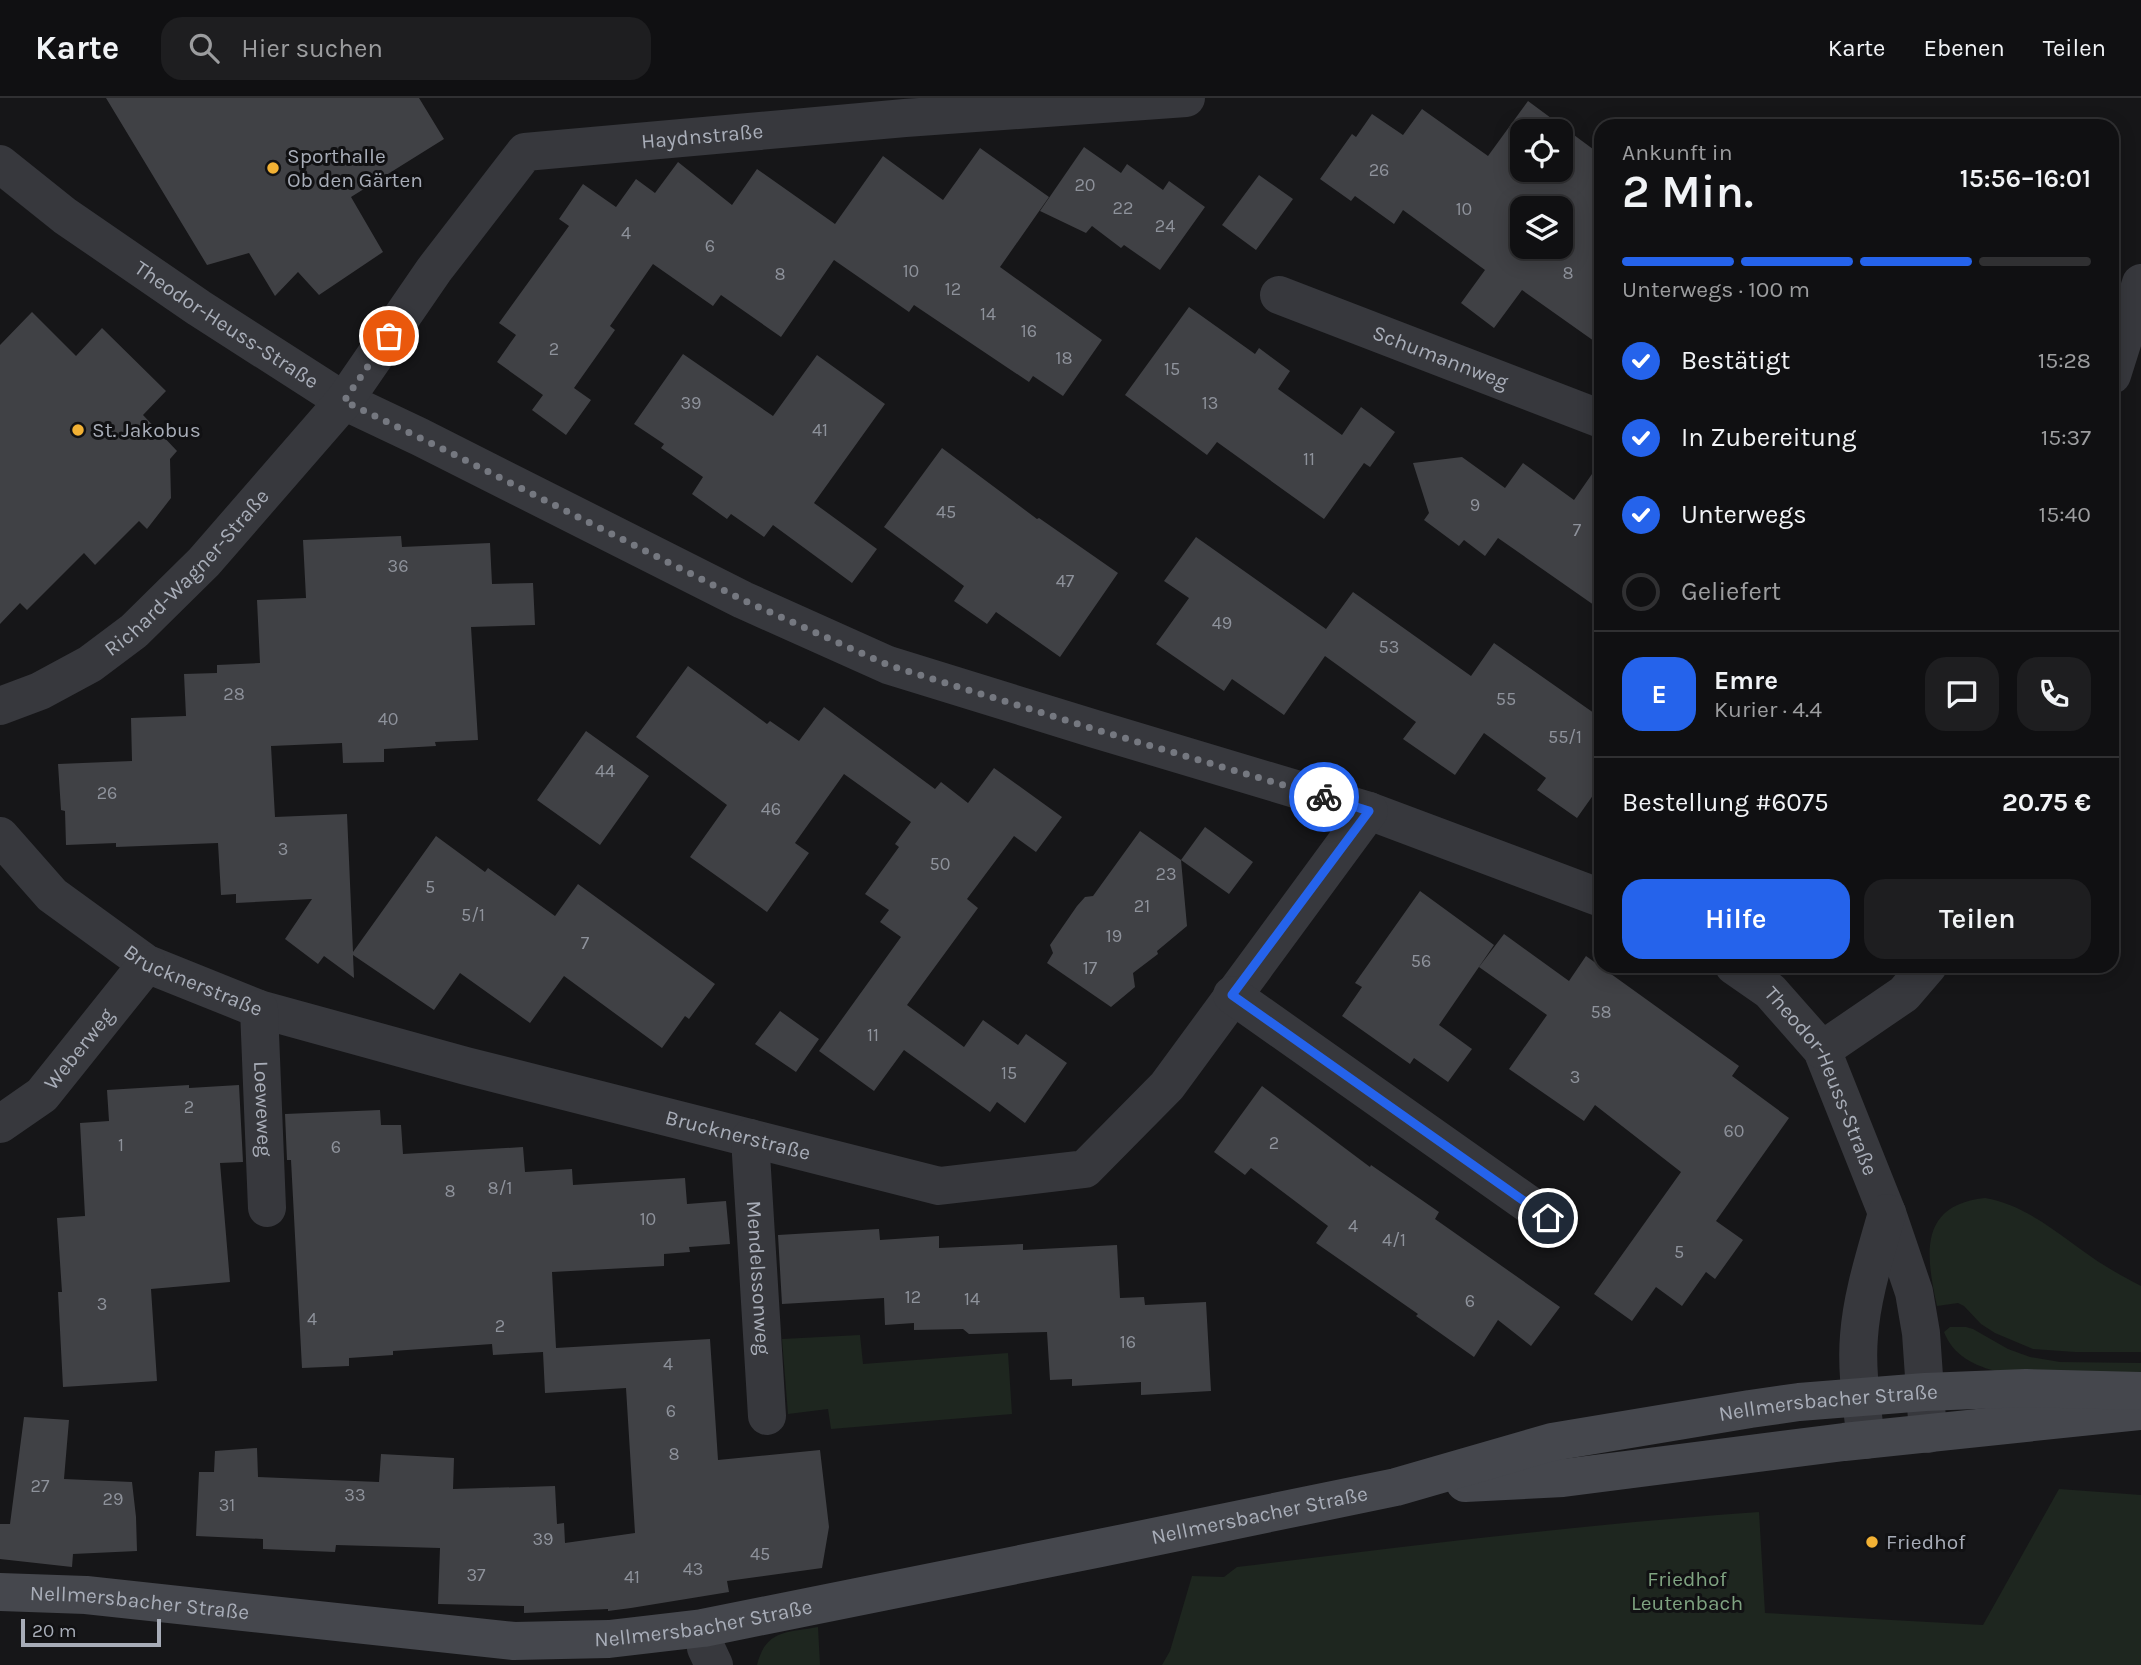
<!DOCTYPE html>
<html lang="de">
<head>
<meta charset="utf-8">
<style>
  :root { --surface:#101012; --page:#1e1e20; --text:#f1f3f6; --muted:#9c9d9f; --line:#303032; --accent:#2563eb }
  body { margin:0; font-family:Karla,sans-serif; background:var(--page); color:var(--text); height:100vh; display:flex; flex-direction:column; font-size:26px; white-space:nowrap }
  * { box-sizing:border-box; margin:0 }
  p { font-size:23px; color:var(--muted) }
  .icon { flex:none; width:38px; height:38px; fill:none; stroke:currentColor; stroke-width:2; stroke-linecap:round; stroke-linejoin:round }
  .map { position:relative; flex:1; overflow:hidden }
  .drawer { position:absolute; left:1594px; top:21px; width:525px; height:854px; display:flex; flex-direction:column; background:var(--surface); border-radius:21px; box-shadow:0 4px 18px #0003,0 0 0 2px var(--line) }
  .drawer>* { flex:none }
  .tools { position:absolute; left:1510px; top:21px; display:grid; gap:14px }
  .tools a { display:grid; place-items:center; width:63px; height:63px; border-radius:14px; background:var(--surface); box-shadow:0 4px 18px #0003,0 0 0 2px var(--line); font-size:35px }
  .scale { position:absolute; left:21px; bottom:18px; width:140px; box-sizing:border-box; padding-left:7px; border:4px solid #a8adb8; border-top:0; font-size:19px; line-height:24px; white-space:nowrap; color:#a8adb8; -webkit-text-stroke:5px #111113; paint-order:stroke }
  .pin { position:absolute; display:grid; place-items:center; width:60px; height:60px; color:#fff; margin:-30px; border:4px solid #fff; border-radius:50%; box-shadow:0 2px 7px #0007 }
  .courier { position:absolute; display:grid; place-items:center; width:70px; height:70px; margin:-35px; border:5px solid #2563eb; border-radius:50%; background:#fff; color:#222; box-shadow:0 2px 9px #0007 }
  .summary em { font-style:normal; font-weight:600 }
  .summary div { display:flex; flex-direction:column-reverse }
  .summary { display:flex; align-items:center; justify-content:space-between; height:119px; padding:0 28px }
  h1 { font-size:46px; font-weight:600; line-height:52px }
  .bar { display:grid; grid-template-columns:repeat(4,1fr); gap:10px 7px; align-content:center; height:84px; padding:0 28px }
  .bar i { height:9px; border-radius:5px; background:var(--line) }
  .bar .on { background:var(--accent) }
  .bar p { grid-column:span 4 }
  .line { display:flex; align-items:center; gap:18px; padding:0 28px; border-top:2px solid var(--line) }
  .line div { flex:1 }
  .round { display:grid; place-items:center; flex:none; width:74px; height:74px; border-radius:21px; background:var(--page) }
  ol { padding:0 28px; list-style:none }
  li { display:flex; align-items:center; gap:21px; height:77px }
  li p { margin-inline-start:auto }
  li .icon { padding:7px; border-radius:50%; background:var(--accent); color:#fff; stroke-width:4 }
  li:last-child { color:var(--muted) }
  li i { width:38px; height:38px; border:4px solid var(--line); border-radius:50% }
  .primary-button { display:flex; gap:14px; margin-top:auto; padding:14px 28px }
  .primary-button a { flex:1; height:80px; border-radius:21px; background:var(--accent); color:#fff; font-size:28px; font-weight:600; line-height:80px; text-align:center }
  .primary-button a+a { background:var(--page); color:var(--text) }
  header { display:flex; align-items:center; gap:42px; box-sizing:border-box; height:98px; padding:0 35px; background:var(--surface); border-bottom:2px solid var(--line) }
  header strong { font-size:33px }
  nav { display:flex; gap:38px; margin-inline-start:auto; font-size:24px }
  .search { width:490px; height:63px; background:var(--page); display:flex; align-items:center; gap:18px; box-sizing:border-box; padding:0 24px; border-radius:21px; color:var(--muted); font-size:26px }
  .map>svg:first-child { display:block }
  .green { fill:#1e261f }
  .building { fill:#404145; fill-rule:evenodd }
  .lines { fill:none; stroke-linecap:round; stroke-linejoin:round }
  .street { stroke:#37383d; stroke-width:38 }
  .secondary { stroke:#45474d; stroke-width:38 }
  .done { stroke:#757880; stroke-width:7; stroke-dasharray:0 12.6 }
  .route { stroke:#2563eb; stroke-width:9 }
  .poi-dot { fill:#f2b134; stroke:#111113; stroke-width:2.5 }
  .labels { text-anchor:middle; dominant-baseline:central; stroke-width:6; stroke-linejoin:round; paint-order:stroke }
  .number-label { font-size:18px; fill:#8e929b }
  .street-label { font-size:21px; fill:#a8adb8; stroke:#111113 }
  .poi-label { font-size:21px; fill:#a8adb8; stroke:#111113; text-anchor:start }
  .park-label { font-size:21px; fill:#7fa381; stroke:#111113 }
</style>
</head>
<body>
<header>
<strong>Karte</strong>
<div class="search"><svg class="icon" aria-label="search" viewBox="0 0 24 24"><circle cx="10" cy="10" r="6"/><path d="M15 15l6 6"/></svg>Hier suchen</div>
<nav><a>Karte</a><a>Ebenen</a><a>Teilen</a></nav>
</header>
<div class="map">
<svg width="2141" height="1567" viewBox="0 0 2141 1567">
  <rect width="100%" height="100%" fill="#161618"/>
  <!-- green -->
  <path class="green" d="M1985,1100C2032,1108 2068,1145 2107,1169C2118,1176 2130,1182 2141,1188V1254H2075L2033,1251L1995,1235L1981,1226L1964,1208L1958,1205L1937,1208C1926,1158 1918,1107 1985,1100Z
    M1950,1229H1966L1973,1231L2008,1251L2030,1259L2060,1264L2141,1265V1274H1999C1975,1268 1953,1258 1944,1234Z
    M860,1237L863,1266L1008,1255L1012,1316L831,1331L828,1311L788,1316L782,1241Z
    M2059,1391L2141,1397V1567H1162L1170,1553L1192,1478L1224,1479L1237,1469C1410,1448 1584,1426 1759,1414L1765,1515L1983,1527Z
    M818,1529L820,1567H757C766,1531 787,1535 818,1529Z"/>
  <!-- building -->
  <path class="building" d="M106,0H419L444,41L351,99L383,154L319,197L298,174L275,198L249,155L207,167Z
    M1528,3L1601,57V248L1522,192L1494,230L1461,205L1485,172L1403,112L1394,126L1355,98L1351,103L1320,81L1352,36L1356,39L1372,16L1403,37L1422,11L1488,58ZM1522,33H1561V72H1522ZM1522,110H1561V149H1522Z
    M1084,49L1121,75L1127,66L1163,92L1169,83L1205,109L1160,172L1124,147L1121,150L1092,128L1086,135L1040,113Z
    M980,50L1049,99L1000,169L1102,242L1063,298L1033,278L1029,284L914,207L909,214L834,162L781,239L721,197L713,208L653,166L610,228L615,232L574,290L591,302L566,337L532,312L543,297L497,264L516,237L499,225L569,128L559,121L583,86L616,109L636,81L655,95L678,64L732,107L757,71L835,126L883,58L943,102Z
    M1259,77L1293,101L1256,152L1222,127Z
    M1189,209L1255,256L1259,250L1290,273L1278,291L1342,337L1361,309L1395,334L1370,369L1364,365L1324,421L1217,344L1207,357L1125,297Z
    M32,214L76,258L102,230L166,293L143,317L177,353L170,361L171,400L147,431L139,423L95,467L84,455L27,512L20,505L0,526V247Z
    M683,256L773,318L817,257L885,306L814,405L877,451L852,485L773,427L764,439L731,416L727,421L692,396L703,379L661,350L664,346L634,326Z
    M942,350L1037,421L1039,420L1118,475L1060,559L996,514L987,526L954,503L964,488L884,429Z
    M1462,359L1505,390L1523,365L1574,402L1601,363V512L1498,440L1485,458L1464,442L1459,448L1424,422L1429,415L1413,365Z
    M401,438L402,449L490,445L492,486L533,485L535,527L471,529L478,642L435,644L436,648L384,651V664L343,665L342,645L271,648L275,719L347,716L353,854L436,738L485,774L488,770L555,818L578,786L715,886L689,921L685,918L662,950L564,878L530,925L460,875L434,912L353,857L354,880L324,858L318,866L285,841L312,801L236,805V796L221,797L218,745L116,749V745L66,747L65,713L61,712L58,666L132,663L131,620L186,618L184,576L217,575V567L260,565L257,502L306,500L303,442Z
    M1196,439L1326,531L1353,494L1471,578L1494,545L1601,620V686L1577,720L1537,692L1546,680L1484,635L1455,677L1403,641L1416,624L1325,558L1284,617L1232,581L1224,593L1156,546L1189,500L1164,483Z
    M688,568L767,626L770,623L799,643L824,609L935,691L941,684L968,705L994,670L1062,719L1036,754L1014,738L967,801L978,810L907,907L964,949L983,922L1018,947L1026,936L1067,965L1025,1025L997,1004L990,1014L904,952L874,993L819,953L901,839L880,824L889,812L865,796L899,749L895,746L911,724L844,676L795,745L809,755L767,814L690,759L727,707L636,639Z
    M586,633L649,678L600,747L537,702Z
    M1205,729L1253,764L1229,796L1181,762L1187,828L1157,853L1158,856L1133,875L1135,889L1111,909L1047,865L1053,855L1050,847L1077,808L1085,799L1093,798L1140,733L1181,762Z
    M1420,793L1494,847L1439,927L1472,951L1448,984L1414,960L1410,966L1342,918L1362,889L1355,885Z
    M1504,836L1569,883L1586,858L1739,968L1732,978L1789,1020L1716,1123L1743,1142L1715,1181L1706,1174L1682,1208L1656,1189L1632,1223L1594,1196L1681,1074L1595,1007L1584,1023L1509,971L1547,917L1479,869Z
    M780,913L819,941L796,974L755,946Z
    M189,987V990L239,987L243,1064L220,1065L230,1184L151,1191L157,1283L63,1289L58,1194H62L57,1120L85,1118L80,1025L109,1023L107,992Z
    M1262,988L1370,1069L1371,1067L1439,1114L1435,1121L1560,1209L1531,1248L1498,1222L1474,1259L1416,1218L1418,1216L1316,1145L1328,1128L1251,1070L1245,1077L1214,1054Z
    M380,1012L381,1027H401L403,1056L523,1049L525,1074L572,1071L573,1087L685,1080L687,1106L726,1103L730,1146L689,1149L690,1154L664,1156V1168L552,1174L556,1250L710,1241L718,1362L820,1352L829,1429L822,1470L727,1483L729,1494L631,1510L608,1513V1511L524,1515V1508L438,1506L440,1450L336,1447L335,1454L263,1451V1441L196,1438L199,1374H214L215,1353L257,1350L258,1379L379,1384L381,1356L454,1360L453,1391L555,1388L557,1426L564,1425L565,1445L635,1435L626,1290L545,1295L543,1254L493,1257L492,1246L393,1253V1257L349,1260V1268L302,1270L291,1062H287L285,1016Z
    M879,1131L880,1142L939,1138V1150L1023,1146V1152L1117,1147L1120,1200L1144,1199L1145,1207L1206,1204L1211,1293L1141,1297V1284L1072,1288V1281L1050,1282L1047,1234L969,1236L963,1231L914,1232V1225L885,1227L884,1200L782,1206L778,1137Z
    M24,1319L69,1322L64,1381L132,1384L136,1419L137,1453L73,1456L72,1469L0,1461V1426H10Z"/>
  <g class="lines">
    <!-- street -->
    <g class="street">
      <path id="s1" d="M0,66L65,118L199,210L344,303L420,339L743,502L888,567L1095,631L1369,713L1601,800"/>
      <path id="s2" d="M1279,197L1601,321"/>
      <path d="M2112,277L2141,185"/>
      <path id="s3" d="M0,608L40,593L90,566L134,533L204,464L344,303L434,172L525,54L905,20L1186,0"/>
      <path id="s4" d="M0,738L52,797L147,866L259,911L466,968L939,1088L1085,1071L1167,988L1369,713"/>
      <path id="s5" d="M1734,868L1770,893L1822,952L1887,1115L1914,1194L1921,1235L1928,1336"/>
      <path d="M1232,897L1548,1120"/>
      <path id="s6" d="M259,911L267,1110"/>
      <path d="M1822,952L1904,896L1928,868"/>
      <path id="s7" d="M0,1026L42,997L147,866"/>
      <path id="s8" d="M750,1040L767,1318"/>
      <path d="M1866,1342C1862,1308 1856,1272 1859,1238C1862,1196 1876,1155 1887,1115"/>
      <path d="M703,1530L706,1550L714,1567"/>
    </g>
    <!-- secondary -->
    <g class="secondary">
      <path d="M1465,1385L1563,1380L1844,1344L2139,1313"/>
      <path id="s9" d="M0,1494L86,1497L514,1543L609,1541L703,1530L1100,1450L1396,1389L1552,1344L1750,1311L1799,1304L1925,1294L2026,1290L2141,1293"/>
    </g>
  </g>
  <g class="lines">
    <!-- done -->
    <path class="done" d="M389,238L344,303L445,352L743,502L888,567L1094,631L1324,699"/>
    <!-- route -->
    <path class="route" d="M1324,699L1369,713L1232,897L1548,1120"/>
  </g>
  <!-- markers -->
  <g class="poi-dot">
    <circle cx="273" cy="70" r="7"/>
    <circle cx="78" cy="332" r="7"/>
    <circle cx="1872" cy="1444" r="7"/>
  </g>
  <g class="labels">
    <!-- number labels -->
    <g class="number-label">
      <text x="1379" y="72">26</text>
      <text x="1085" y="87">20</text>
      <text x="1123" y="110">22</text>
      <text x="1464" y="111">10</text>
      <text x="1165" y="128">24</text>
      <text x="626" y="135">4</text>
      <text x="710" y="148">6</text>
      <text x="911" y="173">10</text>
      <text x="1568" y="175">8</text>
      <text x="780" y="176">8</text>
      <text x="953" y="191">12</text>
      <text x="988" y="216">14</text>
      <text x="1029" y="233">16</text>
      <text x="554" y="251">2</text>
      <text x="1064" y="260">18</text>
      <text x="1172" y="271">15</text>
      <text x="691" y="305">39</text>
      <text x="1210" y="305">13</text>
      <text x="820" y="332">41</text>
      <text x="1309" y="361">11</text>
      <text x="1475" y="407">9</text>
      <text x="946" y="414">45</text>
      <text x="1577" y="432">7</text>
      <text x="398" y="468">36</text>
      <text x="1065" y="483">47</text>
      <text x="1222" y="525">49</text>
      <text x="1389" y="549">53</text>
      <text x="234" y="596">28</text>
      <text x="1506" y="601">55</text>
      <text x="388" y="621">40</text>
      <text x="1565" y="639">55/1</text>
      <text x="605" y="673">44</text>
      <text x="107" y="695">26</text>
      <text x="771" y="711">46</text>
      <text x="283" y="751">3</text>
      <text x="940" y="766">50</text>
      <text x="1166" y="776">23</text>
      <text x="430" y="789">5</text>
      <text x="1142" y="808">21</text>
      <text x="473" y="817">5/1</text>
      <text x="1114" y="838">19</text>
      <text x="585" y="845">7</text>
      <text x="1421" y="863">56</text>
      <text x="1090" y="870">17</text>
      <text x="1601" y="914">58</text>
      <text x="873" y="937">11</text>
      <text x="1009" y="975">15</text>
      <text x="1575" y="979">3</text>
      <text x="189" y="1009">2</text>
      <text x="1734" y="1033">60</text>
      <text x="1274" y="1045">2</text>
      <text x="121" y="1047">1</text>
      <text x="336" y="1049">6</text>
      <text x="500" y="1090">8/1</text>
      <text x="450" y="1093">8</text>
      <text x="648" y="1121">10</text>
      <text x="1353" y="1128">4</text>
      <text x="1394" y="1142">4/1</text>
      <text x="1679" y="1154">5</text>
      <text x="913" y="1199">12</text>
      <text x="972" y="1201">14</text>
      <text x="1470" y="1203">6</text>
      <text x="102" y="1206">3</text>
      <text x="312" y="1221">4</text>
      <text x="500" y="1228">2</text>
      <text x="1128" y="1244">16</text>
      <text x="668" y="1266">4</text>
      <text x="671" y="1313">6</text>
      <text x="674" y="1356">8</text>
      <text x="40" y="1388">27</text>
      <text x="355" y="1397">33</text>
      <text x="113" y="1401">29</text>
      <text x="227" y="1407">31</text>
      <text x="543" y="1441">39</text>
      <text x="760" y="1456">45</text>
      <text x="693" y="1471">43</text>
      <text x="476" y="1477">37</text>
      <text x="632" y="1479">41</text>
    </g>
    <!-- street labels -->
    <g class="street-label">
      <text stroke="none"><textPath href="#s3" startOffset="952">Haydnstraße</textPath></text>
      <text stroke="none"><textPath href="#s1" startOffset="278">Theodor-Heuss-Straße</textPath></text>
      <text stroke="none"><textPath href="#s2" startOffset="173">Schumannweg</textPath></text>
      <text stroke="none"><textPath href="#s3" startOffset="233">Richard-Wagner-Straße</textPath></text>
      <text stroke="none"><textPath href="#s4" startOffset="245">Brucknerstraße</textPath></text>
      <text stroke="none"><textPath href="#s7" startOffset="110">Weberweg</textPath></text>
      <text stroke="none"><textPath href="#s5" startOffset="149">Theodor-Heuss-Straße</textPath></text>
      <text stroke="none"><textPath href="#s6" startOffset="100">Loeweweg</textPath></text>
      <text stroke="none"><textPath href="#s4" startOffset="812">Brucknerstraße</textPath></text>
      <text stroke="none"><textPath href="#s8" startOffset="140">Mendelssonweg</textPath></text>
      <text stroke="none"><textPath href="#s9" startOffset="1855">Nellmersbacher Straße</textPath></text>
      <text stroke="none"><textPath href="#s9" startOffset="1274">Nellmersbacher Straße</textPath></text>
      <text stroke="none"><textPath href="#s9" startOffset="140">Nellmersbacher Straße</textPath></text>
      <text stroke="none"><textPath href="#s9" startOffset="707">Nellmersbacher Straße</textPath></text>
    </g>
    <!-- poi labels -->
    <g class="poi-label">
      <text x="287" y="58">Sporthalle<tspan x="287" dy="24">Ob den Gärten</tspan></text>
      <text x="92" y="332">St. Jakobus</text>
      <text x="1886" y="1444">Friedhof</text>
    </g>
    <!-- park labels -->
    <g class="park-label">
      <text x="1687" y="1481">Friedhof<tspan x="1687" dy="24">Leutenbach</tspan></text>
    </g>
  </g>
</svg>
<div class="tools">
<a><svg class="icon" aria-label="locate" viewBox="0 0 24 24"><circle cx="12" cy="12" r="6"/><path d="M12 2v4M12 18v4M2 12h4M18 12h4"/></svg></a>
<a><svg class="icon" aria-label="layers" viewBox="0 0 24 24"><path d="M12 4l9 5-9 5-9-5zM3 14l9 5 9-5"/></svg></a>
</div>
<div class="scale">20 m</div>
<div class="pin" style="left:389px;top:238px;background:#ea580c"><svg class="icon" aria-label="bag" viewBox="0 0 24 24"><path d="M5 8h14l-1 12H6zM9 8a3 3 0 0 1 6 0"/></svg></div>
<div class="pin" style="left:1548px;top:1120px;background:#1f2937"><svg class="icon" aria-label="home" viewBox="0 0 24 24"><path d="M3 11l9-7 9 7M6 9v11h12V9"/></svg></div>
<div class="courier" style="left:1324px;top:699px"><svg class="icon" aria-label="bike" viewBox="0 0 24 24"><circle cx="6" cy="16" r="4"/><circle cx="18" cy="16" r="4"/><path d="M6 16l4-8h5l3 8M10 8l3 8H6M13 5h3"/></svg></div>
<section class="drawer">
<div class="summary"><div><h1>2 Min.</h1><p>Ankunft in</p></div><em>15:56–16:01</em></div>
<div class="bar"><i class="on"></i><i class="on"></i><i class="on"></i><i></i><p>Unterwegs · 100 m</p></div>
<ol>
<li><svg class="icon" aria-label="check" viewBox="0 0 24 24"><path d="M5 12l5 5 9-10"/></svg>Bestätigt<p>15:28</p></li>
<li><svg class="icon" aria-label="check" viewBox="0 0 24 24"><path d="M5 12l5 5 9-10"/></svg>In Zubereitung<p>15:37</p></li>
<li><svg class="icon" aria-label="check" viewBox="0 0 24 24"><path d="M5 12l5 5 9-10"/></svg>Unterwegs<p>15:40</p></li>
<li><i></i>Geliefert</li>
</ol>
<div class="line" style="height:126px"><b class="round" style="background:var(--accent);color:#fff">E</b><div><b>Emre</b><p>Kurier · 4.4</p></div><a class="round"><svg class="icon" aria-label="chat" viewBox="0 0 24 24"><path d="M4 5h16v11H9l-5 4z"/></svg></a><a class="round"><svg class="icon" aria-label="phone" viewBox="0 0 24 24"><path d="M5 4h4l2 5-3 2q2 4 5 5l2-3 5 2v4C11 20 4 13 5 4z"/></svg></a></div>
<div class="line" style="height:91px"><div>Bestellung #6075</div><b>20.75 €</b></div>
<div class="primary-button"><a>Hilfe</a><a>Teilen</a></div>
</section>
</div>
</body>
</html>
